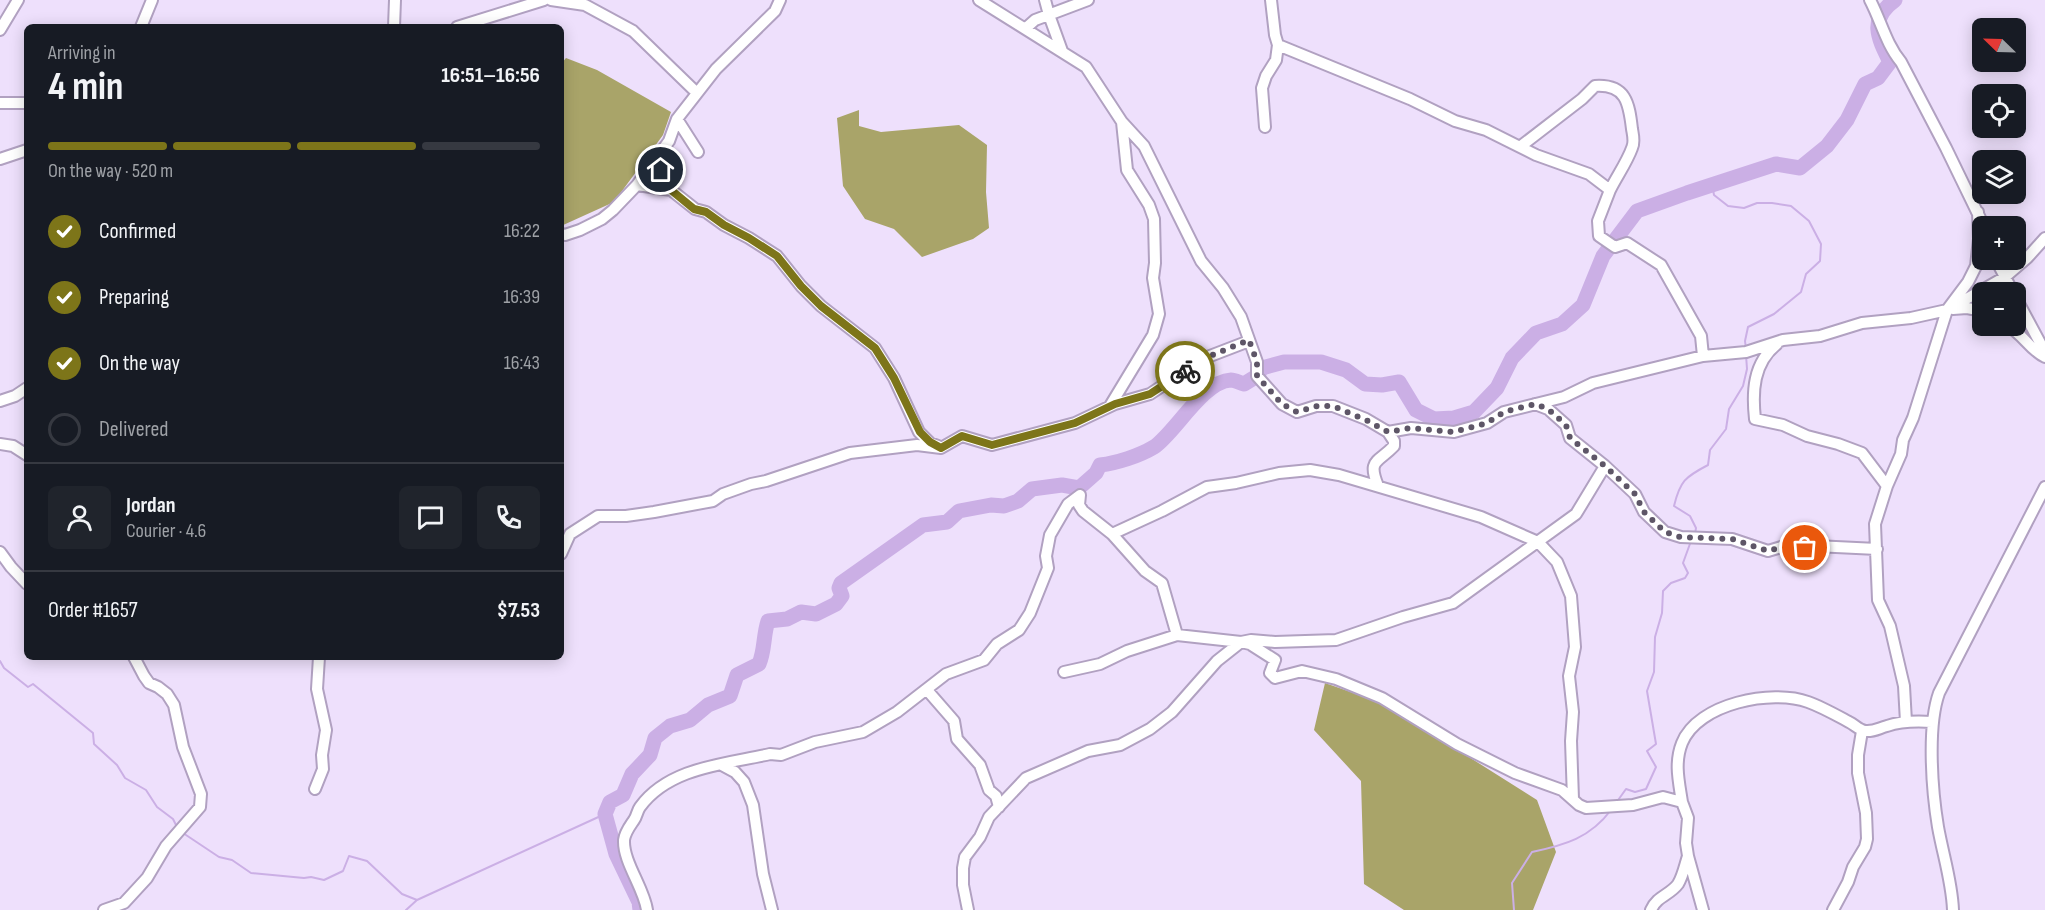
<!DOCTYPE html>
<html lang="en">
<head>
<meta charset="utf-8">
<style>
  :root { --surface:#171b24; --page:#20242c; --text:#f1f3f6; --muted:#9ea1a6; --line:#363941; --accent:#7d7519 }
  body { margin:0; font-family:"Sofia Sans Condensed",sans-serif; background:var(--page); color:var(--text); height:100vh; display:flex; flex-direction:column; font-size:22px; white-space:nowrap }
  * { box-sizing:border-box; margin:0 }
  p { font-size:20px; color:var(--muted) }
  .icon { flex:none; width:33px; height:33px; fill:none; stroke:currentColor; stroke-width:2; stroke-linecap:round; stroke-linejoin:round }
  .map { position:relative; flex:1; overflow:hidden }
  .side { position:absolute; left:24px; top:24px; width:540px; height:636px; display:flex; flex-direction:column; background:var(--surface); border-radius:9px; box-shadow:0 3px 15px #0003 }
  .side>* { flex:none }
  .needle { width:39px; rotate:293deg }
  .tools { position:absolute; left:1972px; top:18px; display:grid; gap:12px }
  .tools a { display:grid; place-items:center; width:54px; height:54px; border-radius:9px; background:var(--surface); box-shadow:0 3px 15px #0003; font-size:30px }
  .pin { position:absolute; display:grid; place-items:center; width:51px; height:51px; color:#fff; margin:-26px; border:3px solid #fff; border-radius:50%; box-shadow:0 2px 6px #0007 }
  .courier { position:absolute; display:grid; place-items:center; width:60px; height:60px; margin:-30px; border:4px solid #7d7519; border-radius:50%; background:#fff; color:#222; box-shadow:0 2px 8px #0007 }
  .overview em { font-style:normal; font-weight:700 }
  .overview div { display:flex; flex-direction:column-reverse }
  .overview { display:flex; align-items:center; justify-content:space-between; height:102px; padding:0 24px }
  h1 { font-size:39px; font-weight:700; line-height:45px }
  .bar { display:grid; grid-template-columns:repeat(4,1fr); gap:9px 6px; align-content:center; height:72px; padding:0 24px }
  .bar i { height:8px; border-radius:4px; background:var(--line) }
  .bar .on { background:var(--accent) }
  .bar p { grid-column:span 4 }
  .line { display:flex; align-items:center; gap:15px; padding:0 24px; border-top:2px solid var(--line) }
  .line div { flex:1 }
  .round { display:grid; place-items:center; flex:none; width:63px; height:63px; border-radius:9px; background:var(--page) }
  ol { padding:0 24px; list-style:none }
  li { display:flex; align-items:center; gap:18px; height:66px }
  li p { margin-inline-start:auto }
  li .icon { padding:6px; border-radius:50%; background:var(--accent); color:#fff; stroke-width:4 }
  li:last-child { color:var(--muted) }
  li i { width:33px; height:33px; border:3px solid var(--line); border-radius:50% }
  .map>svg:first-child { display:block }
  .forest { fill:#a9a469 }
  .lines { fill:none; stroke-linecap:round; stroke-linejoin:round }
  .stream { stroke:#cbafe5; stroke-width:2 }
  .river { stroke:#cbafe5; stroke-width:15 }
  .minor-casing { stroke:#b1a1c1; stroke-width:14 }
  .minor { stroke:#fff; stroke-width:10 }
  .done { stroke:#5e5667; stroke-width:6; stroke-dasharray:0 10.8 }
  .route { stroke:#7d7519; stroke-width:8 }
</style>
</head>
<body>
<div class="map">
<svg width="2045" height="910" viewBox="0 0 2045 910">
  <rect width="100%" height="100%" fill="#eee0fc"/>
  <!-- forest -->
  <path class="forest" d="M566,58L597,70L671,112L663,135L614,202L561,226V64Z
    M859,110V126L881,132L959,125L987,145L986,192L989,228L973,239L922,257L894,229L865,219L843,186L837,118Z
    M1325,683L1385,704L1537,800L1556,852L1533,910H1404L1364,884L1361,781L1314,730Z"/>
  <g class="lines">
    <!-- stream -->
    <path class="stream" d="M1712,184L1714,195L1728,206L1744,208L1757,203H1772L1791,206L1809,221L1821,244L1820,261L1806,274L1801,292L1774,314L1748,327L1745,341L1746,349
      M1695,534L1696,528L1690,516L1674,506C1680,481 1685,477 1708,465L1710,450L1726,429L1729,409L1743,386L1747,369L1746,355
      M0,661L4,668L28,687L33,684L93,733L94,744L117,765L125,778L146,790L157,807L173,819L177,827
      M1616,803L1626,789L1635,792L1646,789L1656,767L1647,751L1656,744L1647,691L1654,672L1655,637L1662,613L1663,591L1671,583L1685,578L1688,573L1683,563L1691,541
      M183,833L219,857L232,860L251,873L304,878L311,877L324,880L343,871L349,856L367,861L402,894L417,900
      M406,910L417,900L605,814
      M1514,910L1512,883L1532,852C1565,845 1590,838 1611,810"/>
    <!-- river -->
    <path class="river" d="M640,910L639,902L616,854L605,814L610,802L623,795L632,774L650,755L655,738L670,726L690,720L708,705L730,696L737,675L759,664C765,650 763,636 768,621L787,619L801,612L816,614L836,604L842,596L839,588L841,583L923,525L947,522L959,511L991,505L1004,506L1018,501L1032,489L1062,485L1079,488L1096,473L1100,465C1117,463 1139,456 1154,447C1175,433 1203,381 1231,380C1235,380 1240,383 1244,384L1257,376L1262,368L1284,362H1321L1346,370L1365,384L1382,385L1399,382L1416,410L1434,419L1454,418L1474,412L1497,388L1512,358L1536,333L1562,324L1583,305L1603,256L1637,211L1687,193L1776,164L1800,168L1827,146L1847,120L1865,84L1878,78L1890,62C1878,38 1868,19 1895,0"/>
    <defs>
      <path id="minor" d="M551,0L585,5L633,31L697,93
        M979,0L1086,67L1122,122L1127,170L1149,205L1154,219L1155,263L1153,278L1159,314L1153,335L1110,406
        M1045,0L1049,15L1062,51
        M1870,0C1881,21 1886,44 1901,62L1946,148L1980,218
        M141,27L152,0
        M394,27L395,0
        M457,27L544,0
        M1026,28L1035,20L1088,0
        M0,30L18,0
        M1278,45L1410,99L1455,121L1486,130L1536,155L1589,174L1610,190L1598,221L1599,236L1615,247L1627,243L1661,265L1701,336L1703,356
        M0,103H27
        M677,119L698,152
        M1122,122L1144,146L1201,261L1223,288L1241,317L1257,362V376L1282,404L1297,412L1316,406H1333L1366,419L1388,432L1411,428L1454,432L1487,423L1504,412L1564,397L1593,383L1703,356L1746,352L1783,340L1820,336L1862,323L1911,318L1947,310L2005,277L2027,258L2045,238
        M1265,127L1262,88L1266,76L1276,60L1278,45L1275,35L1271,0
        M1521,146L1582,99L1595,86C1626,84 1629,103 1632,129C1633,135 1635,142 1632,148C1627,162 1617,176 1610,190
        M657,156L661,170L671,190L695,209L706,212L724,225L749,238L777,256L801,286L821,306L875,348L894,378L919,432L930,443L938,446
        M0,159L27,150
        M637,185L671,190
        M561,234L565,235L580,230L602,219L613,210L637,185L669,141L677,119L716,69L775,11L780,0
        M1996,260L2013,292
        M2016,298L2045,352
        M1953,309L1967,308L1983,311
        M2008,326C2023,334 2030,350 2045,357
        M1777,344C1753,363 1752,392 1755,419L1783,425L1807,436L1838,444L1862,453L1887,486
        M0,401L15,396L27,388
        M0,444L13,446L27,455
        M1605,466L1635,494L1644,512L1665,532L1681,537L1732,539L1768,551L1788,545L1805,548L1815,546L1877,549
        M1378,486C1367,459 1378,463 1394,446V441L1388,432
        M1112,534L1162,511L1207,487L1236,483L1279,473L1310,470L1339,475L1481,517L1538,542L1557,562L1571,596L1575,647L1569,676L1573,712L1571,741L1573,799
        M0,552L11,567L27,584
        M561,554L570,534L598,516H626L654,512L713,501L723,494L751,484L766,481L850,453L917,445L941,448L962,436L992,445L1075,423L1115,404L1150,394L1189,368L1210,356L1249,341
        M1064,672L1100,664L1127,651L1177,635L1241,642L1250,644L1275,660L1270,673L1275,678L1302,671L1336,679L1382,698L1457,744L1515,773L1562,790L1579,805L1586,808L1633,805L1663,797L1682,802L1688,818L1686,843L1688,856L1703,910
        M927,690L954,721L957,739L980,765L989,790L996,796L999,807
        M1906,722L1904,686L1890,626L1878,600L1875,524L1887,486L1901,454L1903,440L1913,418L1947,310L1968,282L1976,266L1979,239L1978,212
        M722,765L735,772L744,782L753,805L763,874L772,910
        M315,789L323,769L322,755L326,730L317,689L319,657
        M1682,802C1679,782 1674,763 1682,743C1698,703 1772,689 1808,702C1822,707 1836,715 1849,722C1855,725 1859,730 1865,731C1874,732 1879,728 1887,726C1901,721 1917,721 1932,722
        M104,910L124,903L147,878L166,846L200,807L201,794L183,747L174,705L167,694L158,687L149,683L144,676L134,657
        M647,910C644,888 623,862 624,840C625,832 630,826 634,820C637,816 637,811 640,807C669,767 726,764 770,754L781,755L815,742L863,732L897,712L946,674L984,660L997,644L1019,630L1030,613L1048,568L1046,556L1050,535L1068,504L1080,495L1079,505L1083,511L1112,534L1145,571L1162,583L1177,635
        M968,910L963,885V868L965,857L980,837L989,817L1026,778L1088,751L1120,745L1150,729L1172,712L1217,661L1241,642L1251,640L1275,642L1336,640L1403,617L1453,603L1576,514L1605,466L1570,438L1566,425L1548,409L1535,404
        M1651,910C1657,896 1670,895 1678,884C1683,876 1685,865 1688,856
        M1833,910L1848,882L1853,867L1865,847L1867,839L1866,813L1858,773V755L1862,731
        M1953,910C1952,882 1943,855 1938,827C1932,791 1927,727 1939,693L2045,487"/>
    </defs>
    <!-- minor casing -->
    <use href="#minor" class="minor-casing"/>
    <!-- minor -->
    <use href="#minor" class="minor"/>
  </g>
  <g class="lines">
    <!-- done -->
    <path class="done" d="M1185,371L1210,356L1249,340L1257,362V376L1282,404L1297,412L1317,406H1333L1366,420L1388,432L1411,428L1454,432L1487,423L1504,412L1535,404L1548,409L1566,425L1570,438L1605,466L1635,494L1644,512L1665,532L1680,537L1732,539L1768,551L1788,545L1805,548"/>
    <!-- route -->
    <path class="route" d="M661,170L671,190L694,209L706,212L724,225L749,238L777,256L801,286L821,306L875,348L894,378L920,432L930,442L941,448L962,436L992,445L1075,423L1115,404L1150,394L1185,371"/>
  </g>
</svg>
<div class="tools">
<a><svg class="needle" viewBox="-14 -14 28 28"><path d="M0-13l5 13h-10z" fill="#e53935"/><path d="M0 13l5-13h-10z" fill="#9ea1a6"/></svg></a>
<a><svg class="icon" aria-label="locate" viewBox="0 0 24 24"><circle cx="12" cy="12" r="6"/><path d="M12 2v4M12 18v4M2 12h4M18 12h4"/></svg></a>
<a><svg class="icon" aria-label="layers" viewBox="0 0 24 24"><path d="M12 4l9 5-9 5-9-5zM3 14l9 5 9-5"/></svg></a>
<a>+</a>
<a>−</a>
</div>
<div class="pin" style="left:1805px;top:548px;background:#ea580c"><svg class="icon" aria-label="bag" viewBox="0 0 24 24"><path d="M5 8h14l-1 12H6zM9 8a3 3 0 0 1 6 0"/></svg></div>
<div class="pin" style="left:661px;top:170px;background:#1f2937"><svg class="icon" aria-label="home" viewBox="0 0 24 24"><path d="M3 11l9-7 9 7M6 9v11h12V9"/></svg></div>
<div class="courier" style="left:1185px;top:371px"><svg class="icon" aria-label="bike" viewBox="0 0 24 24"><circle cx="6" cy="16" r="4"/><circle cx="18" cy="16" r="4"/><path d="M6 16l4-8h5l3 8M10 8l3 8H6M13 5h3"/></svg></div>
<section class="side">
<div class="overview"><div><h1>4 min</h1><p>Arriving in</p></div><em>16:51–16:56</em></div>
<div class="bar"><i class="on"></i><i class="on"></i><i class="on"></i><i></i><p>On the way · 520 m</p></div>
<ol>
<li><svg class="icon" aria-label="check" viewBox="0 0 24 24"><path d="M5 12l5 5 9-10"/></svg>Confirmed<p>16:22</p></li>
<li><svg class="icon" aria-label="check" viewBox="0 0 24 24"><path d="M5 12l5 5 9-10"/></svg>Preparing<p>16:39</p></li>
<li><svg class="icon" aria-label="check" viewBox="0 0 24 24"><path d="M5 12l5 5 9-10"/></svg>On the way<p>16:43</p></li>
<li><i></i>Delivered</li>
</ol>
<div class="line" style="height:108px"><a class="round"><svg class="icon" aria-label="person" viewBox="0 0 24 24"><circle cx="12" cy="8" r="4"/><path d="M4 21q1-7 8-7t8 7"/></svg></a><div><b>Jordan</b><p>Courier · 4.6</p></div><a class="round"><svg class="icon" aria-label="chat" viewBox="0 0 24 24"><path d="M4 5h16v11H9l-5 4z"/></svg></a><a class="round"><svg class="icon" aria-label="phone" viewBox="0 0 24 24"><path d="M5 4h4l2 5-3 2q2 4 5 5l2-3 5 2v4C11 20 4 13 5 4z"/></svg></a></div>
<div class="line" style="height:78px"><div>Order #1657</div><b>$7.53</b></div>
</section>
</div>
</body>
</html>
